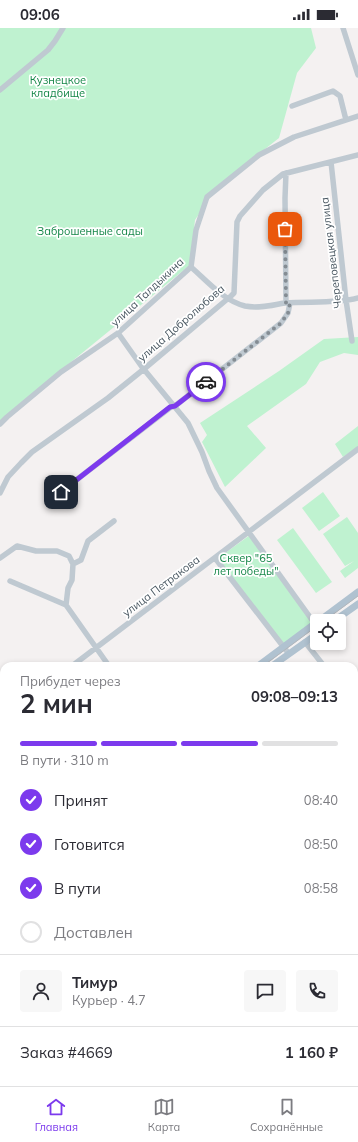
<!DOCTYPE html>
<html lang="ru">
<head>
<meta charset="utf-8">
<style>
  :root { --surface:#fff; --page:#f7f7f7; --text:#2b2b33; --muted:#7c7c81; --line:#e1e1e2; --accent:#7c3aed }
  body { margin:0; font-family:Mulish,sans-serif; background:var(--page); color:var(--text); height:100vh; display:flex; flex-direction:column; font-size:15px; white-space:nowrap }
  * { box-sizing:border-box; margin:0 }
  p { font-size:13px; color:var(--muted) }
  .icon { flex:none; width:22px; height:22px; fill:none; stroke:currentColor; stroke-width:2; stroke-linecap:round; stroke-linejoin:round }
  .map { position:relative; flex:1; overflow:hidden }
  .sheet { position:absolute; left:0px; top:634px; width:358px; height:424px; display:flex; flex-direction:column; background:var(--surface); border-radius:12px 12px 0 0; box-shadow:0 2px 6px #0003 }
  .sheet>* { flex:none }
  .tools { position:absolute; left:310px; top:586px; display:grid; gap:8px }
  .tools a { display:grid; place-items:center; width:36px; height:36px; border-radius:4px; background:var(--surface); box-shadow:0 2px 6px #0003; font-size:20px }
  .pin { position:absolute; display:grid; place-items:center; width:34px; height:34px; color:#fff; margin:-17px; border-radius:8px; box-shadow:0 2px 6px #0006 }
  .courier { position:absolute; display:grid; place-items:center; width:40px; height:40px; margin:-20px; border:3px solid #7c3aed; border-radius:50%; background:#fff; color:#222; box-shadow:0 1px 5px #0007 }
  .head em { font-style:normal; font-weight:700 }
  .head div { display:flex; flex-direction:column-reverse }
  .head { display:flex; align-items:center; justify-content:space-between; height:68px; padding:0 20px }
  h1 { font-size:26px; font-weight:700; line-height:30px }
  .bar { display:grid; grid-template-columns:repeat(4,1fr); gap:6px 4px; align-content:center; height:48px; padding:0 20px }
  .bar i { height:5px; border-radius:3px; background:var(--line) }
  .bar .current { background:var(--accent) }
  .bar p { grid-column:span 4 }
  .line { display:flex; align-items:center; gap:10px; padding:0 20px; border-top:1px solid var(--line) }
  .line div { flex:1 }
  .round { display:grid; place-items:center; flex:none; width:42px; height:42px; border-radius:4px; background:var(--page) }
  ol { padding:0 20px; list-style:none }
  li { display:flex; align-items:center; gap:12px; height:44px }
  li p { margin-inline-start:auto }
  li .icon { padding:4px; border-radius:50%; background:var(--accent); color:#fff; stroke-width:4 }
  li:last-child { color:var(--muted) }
  li i { width:22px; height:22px; border:2px solid var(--line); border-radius:50% }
  .status { display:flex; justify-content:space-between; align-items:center; height:28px; padding:0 20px; background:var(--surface); direction:ltr }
  .status svg { height:11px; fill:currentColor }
  .tab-bar { display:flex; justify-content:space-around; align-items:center; height:56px; border-top:1px solid var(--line); background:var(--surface); font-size:11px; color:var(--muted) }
  .tab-bar a { display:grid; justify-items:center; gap:2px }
  .tab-bar .current { color:var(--accent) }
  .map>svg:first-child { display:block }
  .green { fill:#bff2d0 }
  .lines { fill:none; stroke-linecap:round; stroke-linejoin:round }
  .minor { stroke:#bfc9d1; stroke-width:5.5 }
  .major { stroke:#b0c2d0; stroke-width:7 }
  .tram { stroke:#b3b7bc; stroke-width:1 }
  .done { stroke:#848c93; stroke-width:4; stroke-dasharray:0 7.2 }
  .route { stroke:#7c3aed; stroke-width:5 }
  .labels { text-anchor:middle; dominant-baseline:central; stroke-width:3.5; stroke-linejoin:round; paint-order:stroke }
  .park-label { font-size:11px; fill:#148647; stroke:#fff }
  .street-label { font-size:11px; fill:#485660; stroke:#fff }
</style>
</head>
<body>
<div class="status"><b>09:06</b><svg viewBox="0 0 49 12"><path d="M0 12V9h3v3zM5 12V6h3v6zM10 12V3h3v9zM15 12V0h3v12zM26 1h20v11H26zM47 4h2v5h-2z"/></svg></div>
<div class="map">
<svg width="358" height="1058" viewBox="0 0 358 1058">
  <rect width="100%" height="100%" fill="#f4f1f1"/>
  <!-- green -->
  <path class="green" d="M0,0H311L316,20L297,45L279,110L217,159L195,192L190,237L11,383L0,395Z
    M358,309V327L344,325L320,334L306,356L247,398L266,420L225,459L202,414L207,407L200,395L279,343L324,311Z
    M358,398V419L343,429L335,416Z
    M323,464L340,488L319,503L302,480Z
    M347,489L358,505V540L345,550L340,543L354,533L345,538L323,506Z
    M293,500L332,554L316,565L277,512Z
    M250,507L313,594L282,617L217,531Z
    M358,866V931H354V869Z"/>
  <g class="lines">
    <!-- minor -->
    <path class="minor" d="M343,0L358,47
      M0,62L48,22L55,13L63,0
      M292,78L333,63L340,68L346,92
      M331,134L346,272L352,313
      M191,239C207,253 224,273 245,278C259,281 272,277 285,275C308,273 336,276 358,270
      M286,275L285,170L286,145
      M118,305L142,339L188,395L202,424L209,443L217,460L315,596
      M0,396L7,389L61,344L118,305L191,239L196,202L207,169L259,127L294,109L358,88
      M0,465L8,449L21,435L32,424L108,370L144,341L231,268L234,265L237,194L240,188L263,162L283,146L358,127
      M49,473L171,379L175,378L281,295L288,285L290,275
      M0,530L17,518L36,523H57L69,528L73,536L72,552L68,560L66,577L109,638
      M215,530L289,626
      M73,536L81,532L88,513L114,493
      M10,553L66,577
      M305,614L324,638
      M72,638L358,421
      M354,677L358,682
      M0,693L4,690
      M354,717L358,714
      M0,821L4,826
      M129,1054L130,1058"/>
    <!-- major -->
    <path class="major" d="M319,593L358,564
      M334,593L358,576
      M258,638L317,594
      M272,638L317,606
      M0,831L4,828
      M0,842L4,839
      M354,939L358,938
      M0,1040L4,1039
      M354,1051L358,1050
      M275,1058L321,1054"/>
    <!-- tram -->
    <path class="tram" d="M324,593L358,568
      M263,638L317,598
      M0,837L4,834"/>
  </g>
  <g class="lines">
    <!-- done -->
    <path class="done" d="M206,354L281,295L288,285L290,275H286L285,201"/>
    <!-- route -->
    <path class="route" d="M61,464L170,379L175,378L206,354"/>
  </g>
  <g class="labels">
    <!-- park labels -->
    <g class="park-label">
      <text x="58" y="52">Кузнецкое<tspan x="58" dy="13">кладбище</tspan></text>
      <text x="90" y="203">Заброшенные сады</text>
      <text x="246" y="530">Сквер "65<tspan x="246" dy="13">лет победы"</tspan></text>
    </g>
    <!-- street labels -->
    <g class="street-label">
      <text transform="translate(331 225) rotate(-97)">Череповецкая улица</text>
      <text transform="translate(147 264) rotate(-43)">улица Талдыкина</text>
      <text transform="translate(181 295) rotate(-41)">улица Добролюбова</text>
      <text transform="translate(161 558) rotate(-37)">улица Петракова</text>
    </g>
  </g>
</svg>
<div class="tools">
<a><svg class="icon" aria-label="locate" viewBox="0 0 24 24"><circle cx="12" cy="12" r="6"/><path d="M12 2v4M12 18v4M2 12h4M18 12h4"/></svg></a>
</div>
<div class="pin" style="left:285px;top:201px;background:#ea580c"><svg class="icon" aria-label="bag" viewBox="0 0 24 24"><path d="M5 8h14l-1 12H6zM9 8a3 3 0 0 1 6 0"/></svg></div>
<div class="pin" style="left:61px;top:464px;background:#1f2937"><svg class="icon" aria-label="home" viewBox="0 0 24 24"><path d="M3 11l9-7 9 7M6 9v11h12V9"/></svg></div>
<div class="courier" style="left:206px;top:354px"><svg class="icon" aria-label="car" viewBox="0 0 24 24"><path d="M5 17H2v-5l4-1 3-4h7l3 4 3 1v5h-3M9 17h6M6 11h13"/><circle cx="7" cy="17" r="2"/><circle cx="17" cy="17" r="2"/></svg></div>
<section class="sheet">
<div class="head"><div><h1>2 мин</h1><p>Прибудет через</p></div><em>09:08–09:13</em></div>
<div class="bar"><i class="current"></i><i class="current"></i><i class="current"></i><i></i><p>В пути · 310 m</p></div>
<ol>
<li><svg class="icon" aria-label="check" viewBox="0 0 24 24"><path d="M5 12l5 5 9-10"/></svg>Принят<p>08:40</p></li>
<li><svg class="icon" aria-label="check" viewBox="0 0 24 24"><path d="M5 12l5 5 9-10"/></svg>Готовится<p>08:50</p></li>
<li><svg class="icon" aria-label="check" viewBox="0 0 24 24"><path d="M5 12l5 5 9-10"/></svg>В пути<p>08:58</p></li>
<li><i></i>Доставлен</li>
</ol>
<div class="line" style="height:72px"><a class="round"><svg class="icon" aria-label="person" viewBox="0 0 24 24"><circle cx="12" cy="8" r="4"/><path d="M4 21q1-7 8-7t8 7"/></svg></a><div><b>Тимур</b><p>Курьер · 4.7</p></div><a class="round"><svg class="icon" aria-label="chat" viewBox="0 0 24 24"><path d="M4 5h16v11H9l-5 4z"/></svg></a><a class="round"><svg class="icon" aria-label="phone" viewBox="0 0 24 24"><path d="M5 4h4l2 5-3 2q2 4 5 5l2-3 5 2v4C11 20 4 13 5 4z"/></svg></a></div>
<div class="line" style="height:52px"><div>Заказ #4669</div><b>1 160 ₽</b></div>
</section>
</div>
<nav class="tab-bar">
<a class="current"><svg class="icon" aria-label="home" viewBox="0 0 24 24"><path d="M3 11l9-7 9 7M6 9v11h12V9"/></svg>Главная</a>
<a><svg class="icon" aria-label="map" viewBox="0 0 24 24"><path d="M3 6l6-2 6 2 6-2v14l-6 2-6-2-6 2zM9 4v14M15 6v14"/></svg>Карта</a>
<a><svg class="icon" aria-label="saved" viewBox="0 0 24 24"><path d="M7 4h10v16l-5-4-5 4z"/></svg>Сохранённые</a>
</nav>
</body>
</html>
